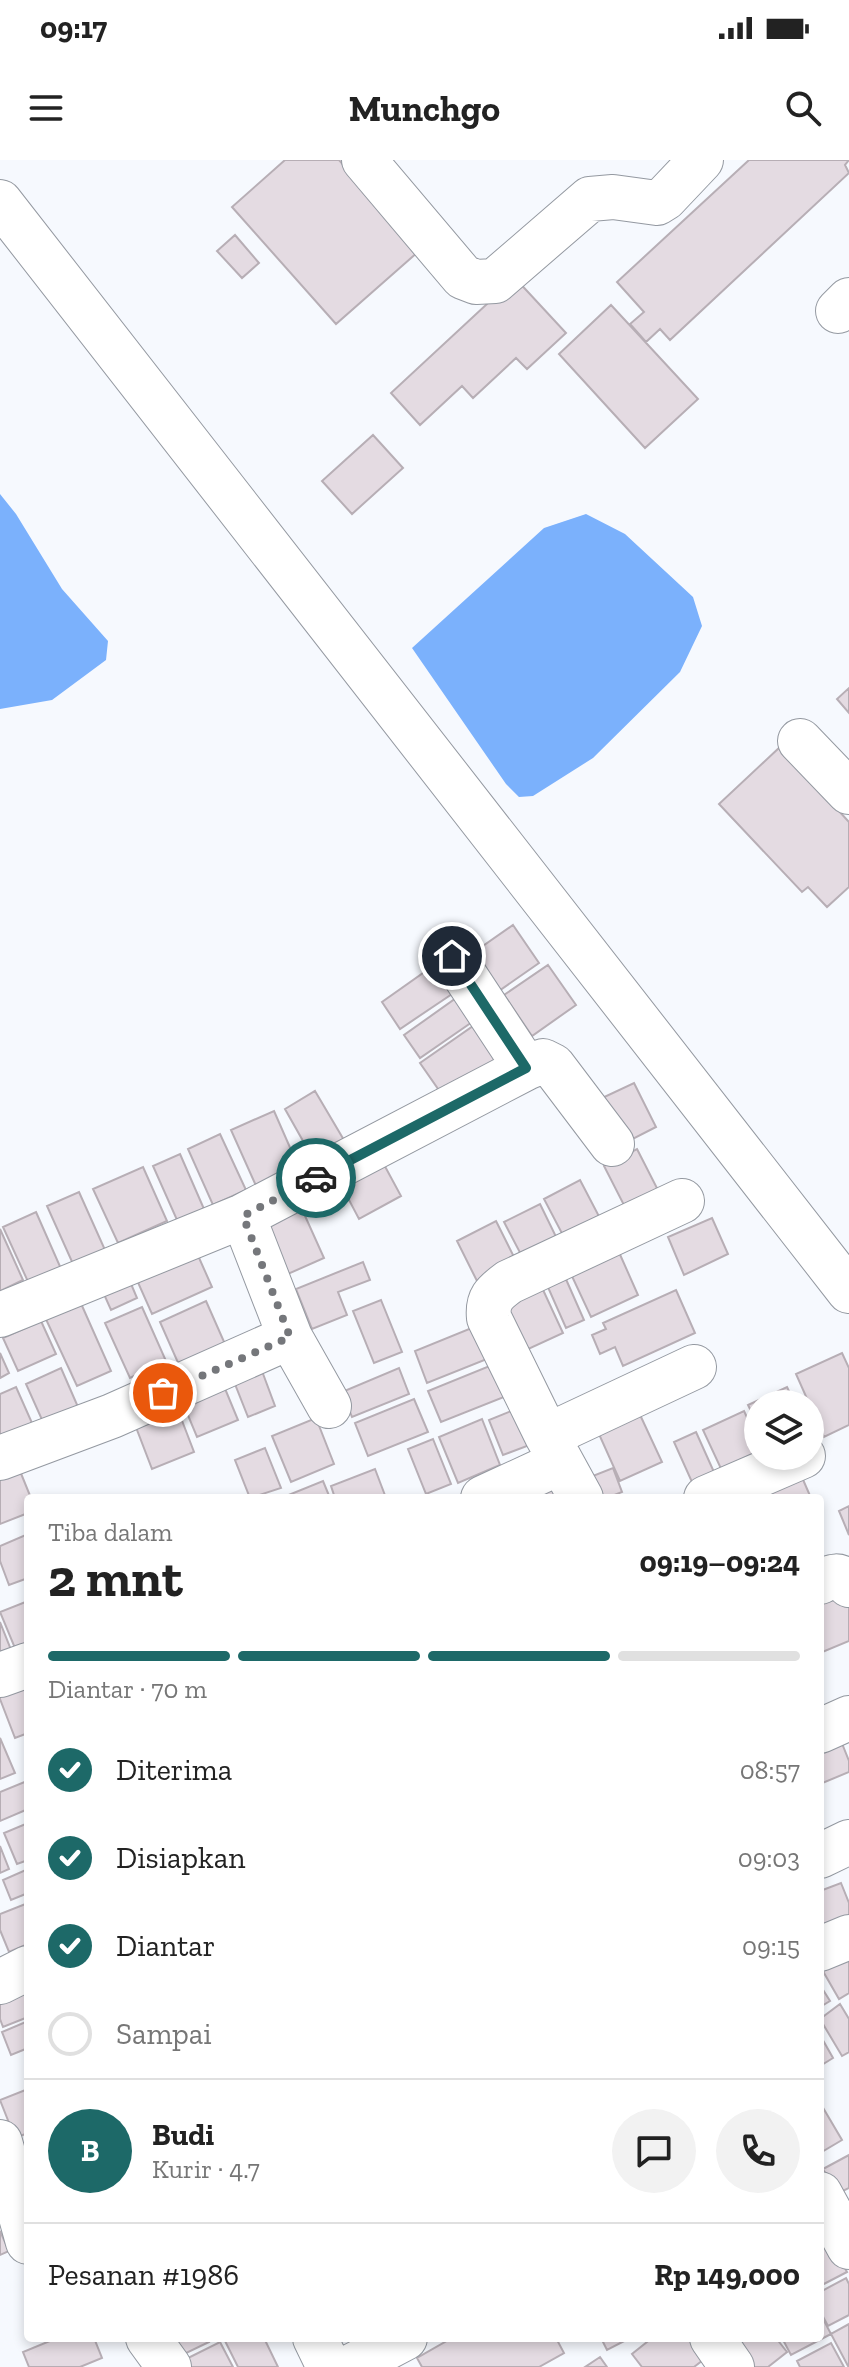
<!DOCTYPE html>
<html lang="id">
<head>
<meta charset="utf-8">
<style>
  :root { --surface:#fff; --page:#f2f2f2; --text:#222; --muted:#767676; --line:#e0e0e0; --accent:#1d6968 }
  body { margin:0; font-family:"Zilla Slab",serif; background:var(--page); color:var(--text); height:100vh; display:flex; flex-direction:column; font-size:30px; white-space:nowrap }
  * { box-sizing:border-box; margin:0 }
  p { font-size:26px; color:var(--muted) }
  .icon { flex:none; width:44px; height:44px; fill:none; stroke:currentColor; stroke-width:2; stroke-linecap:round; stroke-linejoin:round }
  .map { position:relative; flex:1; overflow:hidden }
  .panel { position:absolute; left:24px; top:1334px; width:800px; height:848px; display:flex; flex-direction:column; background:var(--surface); border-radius:8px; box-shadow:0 4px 12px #0003 }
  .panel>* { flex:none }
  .tools { position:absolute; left:744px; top:1230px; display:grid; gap:16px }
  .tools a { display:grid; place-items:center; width:80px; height:80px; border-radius:50%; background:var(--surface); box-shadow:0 4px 12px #0003; font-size:40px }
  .pin { position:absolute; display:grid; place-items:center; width:68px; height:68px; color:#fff; margin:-34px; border:4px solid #fff; border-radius:50%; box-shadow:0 2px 8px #0007 }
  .courier { position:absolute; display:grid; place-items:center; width:80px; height:80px; margin:-40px; border:6px solid #1d6968; border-radius:50%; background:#fff; color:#222; box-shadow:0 2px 10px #0007 }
  .headline em { font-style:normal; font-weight:800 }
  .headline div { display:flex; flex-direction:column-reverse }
  .headline { display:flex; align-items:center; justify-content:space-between; height:136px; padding:0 24px }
  h1 { font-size:52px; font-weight:800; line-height:60px }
  .bar { display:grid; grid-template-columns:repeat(4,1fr); gap:12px 8px; align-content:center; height:96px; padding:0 24px }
  .bar i { height:10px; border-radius:6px; background:var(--line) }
  .bar .current { background:var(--accent) }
  .bar p { grid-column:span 4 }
  .line { display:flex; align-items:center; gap:20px; padding:0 24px; border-top:2px solid var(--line) }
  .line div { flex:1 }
  .round { display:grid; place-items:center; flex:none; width:84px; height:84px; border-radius:42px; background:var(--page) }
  ol { padding:0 24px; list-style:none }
  li { display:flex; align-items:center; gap:24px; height:88px }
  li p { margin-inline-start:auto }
  li .icon { padding:8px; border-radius:50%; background:var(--accent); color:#fff; stroke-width:4 }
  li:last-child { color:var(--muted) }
  li i { width:44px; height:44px; border:4px solid var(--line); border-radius:50% }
  .status { display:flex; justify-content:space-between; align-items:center; height:56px; padding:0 40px; background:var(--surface); direction:ltr }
  .status svg { height:22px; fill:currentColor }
  header { display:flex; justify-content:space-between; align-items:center; height:104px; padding:0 24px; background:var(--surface); font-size:36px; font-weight:800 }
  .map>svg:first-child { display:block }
  .water { fill:#7bb1fc }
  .building { fill:#e4dbe2; stroke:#b7aeb5; stroke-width:2 }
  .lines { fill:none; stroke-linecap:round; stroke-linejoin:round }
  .minor-casing { stroke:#9499a1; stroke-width:46 }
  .minor { stroke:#fff; stroke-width:44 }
  .done { stroke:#75777b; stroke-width:8; stroke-dasharray:0 14.4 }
  .route { stroke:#1d6968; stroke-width:10 }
</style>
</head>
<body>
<div class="status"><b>09:17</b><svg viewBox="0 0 49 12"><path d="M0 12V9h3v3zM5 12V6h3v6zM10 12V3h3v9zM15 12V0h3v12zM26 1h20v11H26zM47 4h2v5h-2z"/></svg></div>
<header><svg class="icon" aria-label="menu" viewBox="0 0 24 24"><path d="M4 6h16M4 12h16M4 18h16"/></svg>Munchgo<svg class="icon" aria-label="search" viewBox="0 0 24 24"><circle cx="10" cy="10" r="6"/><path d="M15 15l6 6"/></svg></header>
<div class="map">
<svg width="849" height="2207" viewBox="0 0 849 2207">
  <rect width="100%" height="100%" fill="#f6f9fe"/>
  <!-- water -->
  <path class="water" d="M0,334L16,354L62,429L108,481L106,500L52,540L0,549Z
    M586,354L625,374L693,437L702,466L680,512L593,598L533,636L519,637L506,624L412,488L544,368Z"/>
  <!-- building -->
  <path class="building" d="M285,0H339L419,91L336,164L232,47Z
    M749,0H849L845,5L849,13L670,180L660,169L646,182L630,164L644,152L617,122Z
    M235,75L259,103L242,118L217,91Z
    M515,118L566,173L527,209L516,198L473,238L462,226L420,265L391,233Z
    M611,145L698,239L645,288L559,194Z
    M373,275L403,308L352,354L322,321Z
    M849,528V553L837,539Z
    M780,587L849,662V727L827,747L808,727L802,732L719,644Z
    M513,765L539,803L496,833L470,795Z
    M548,805L576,845L532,876L504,835Z
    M433,806L452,834L400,869L382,842Z
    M459,836L475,860L420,898L404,875Z
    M476,864L506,908L450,946L420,903Z
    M634,923L656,967L623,984L600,939Z
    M315,931L351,992L320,1011L285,949Z
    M274,951L299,1008L257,1028L231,970Z
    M220,974L246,1030L213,1045L188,989Z
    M637,989L661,1036L628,1053L604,1006Z
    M180,994L204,1049L177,1060L153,1006Z
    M381,999L401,1036L359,1059L339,1021Z
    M143,1007L167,1061L118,1083L93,1029Z
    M580,1020L603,1064L567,1083L544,1039Z
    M79,1032L105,1090L73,1104L47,1046Z
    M540,1044L562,1089L527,1106L504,1062Z
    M301,1047L324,1098L281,1117L258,1066Z
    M36,1052L62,1111L30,1126L3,1067Z
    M712,1058L728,1094L684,1115L668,1077Z
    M496,1061L519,1107L480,1127L457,1081Z
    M0,1069L23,1120L0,1131Z
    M192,1082L212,1127L152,1154L132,1109Z
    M618,1090L638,1135L591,1157L570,1112Z
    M363,1102L370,1120L338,1132L347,1155L312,1169L296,1129Z
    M126,1112L137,1138L111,1150L99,1123Z
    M565,1117L584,1160L566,1168L547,1125Z
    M538,1119L563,1173L524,1191L500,1137Z
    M676,1130L695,1173L623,1206L615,1187L600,1194L592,1175L606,1169L603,1163Z
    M79,1139L111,1211L77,1226L44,1155Z
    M381,1140L402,1192L374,1203L353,1151Z
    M206,1141L225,1184L179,1205L160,1162Z
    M142,1147L166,1201L130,1218L105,1163Z
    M41,1161L56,1194L18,1211L3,1178Z
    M474,1167L487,1199L427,1223L415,1191Z
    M0,1193L9,1213L0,1218Z
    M842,1193L849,1208V1265L824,1277L796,1214Z
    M259,1203L275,1246L248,1257L231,1214Z
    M492,1205L504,1237L441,1262L428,1231Z
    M61,1208L78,1247L43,1262L26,1224Z
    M399,1208L409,1234L352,1257L342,1232Z
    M221,1219L238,1260L197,1277L180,1236Z
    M16,1227L36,1272L0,1289V1234Z
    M787,1227L795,1244H758V1265L748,1245Z
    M414,1239L428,1272L368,1296L355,1263Z
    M635,1244L662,1302L620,1321L594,1263Z
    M176,1245L194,1292L152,1309L134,1262Z
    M521,1247L535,1283L503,1295L489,1260Z
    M744,1251L758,1281V1296L723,1313L703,1270Z
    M316,1258L334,1304L291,1322L272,1276Z
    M482,1259L500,1305L458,1323L439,1277Z
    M696,1272L718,1321L696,1331L674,1282Z
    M433,1279L451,1324L426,1334L408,1289Z
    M265,1288L281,1328L250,1338L235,1300Z
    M613,1308L622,1332L607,1338H587L580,1321Z
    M375,1309L386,1338H335L331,1326Z
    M20,1311L31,1338H28V1353L0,1364V1319Z
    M801,1315L811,1338H753Z
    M323,1321L330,1338H287L286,1336Z
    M556,1322L563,1338H533Z
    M849,1346V1375L839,1351Z
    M28,1374V1418L9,1425L0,1401V1386Z
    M820,1432L849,1438V1481L820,1493Z
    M28,1441V1489L17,1493L0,1452Z
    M0,1462L15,1500L0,1505Z
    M23,1523L28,1536V1573L15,1578L0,1539V1533Z
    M837,1571L849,1601V1612L820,1624V1578Z
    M0,1578L15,1613L0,1619Z
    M27,1621L28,1649L0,1661V1632Z
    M28,1663V1700L17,1704L4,1673Z
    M0,1686L9,1709L0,1713Z
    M28,1709V1733L11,1740L3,1720Z
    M841,1723L849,1743V1765L827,1774L820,1758V1731Z
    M28,1743V1784L9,1792L0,1770V1754Z
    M849,1786V1833L839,1839L820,1806Z
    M28,1825V1857L3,1867L0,1859V1832Z
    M820,1825L830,1841L820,1847Z
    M840,1844L849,1859V1892L842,1896L820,1859Z
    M28,1861V1888L11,1895L2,1872Z
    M820,1875L833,1898L820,1906Z
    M28,1929V1973L15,1978L0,1940Z
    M822,1946L842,1980L820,1993V1947Z
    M849,1995V2028L837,2034L823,2009Z
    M0,2071L9,2091L0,2095Z
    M828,2076L847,2112L820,2126V2080Z
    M846,2118L849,2124V2155L828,2166L820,2151V2132Z
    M820,2153L831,2174L791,2195L782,2178H820Z
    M849,2164V2206H848L831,2174Z
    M57,2178H94L102,2198L80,2207H29L23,2192Z
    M169,2178H207L209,2182L178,2197Z
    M226,2178H264L278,2207H238L224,2179Z
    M452,2178H556L564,2193L539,2207H422L417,2198Z
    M601,2178H630L607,2190Z
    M652,2178H701L712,2193L694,2207H642L632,2194Z
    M747,2178H776L787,2192L768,2207H738L728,2193Z
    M220,2182L233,2207H180L178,2203Z
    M831,2183L844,2207H800L797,2201Z
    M600,2197L607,2207H585Z"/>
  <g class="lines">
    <defs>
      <path id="minor" d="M364,0L463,117L476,122L495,121L590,39L613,37L657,43L665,38L701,0
        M0,42L849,1131
        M838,151L849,140
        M800,581L849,632
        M526,908L543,901L553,906L612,984
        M243,1056L290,1177L329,1246
        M0,1155L243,1056L526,908L452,796
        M547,1276L694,1207
        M0,1298L112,1256L290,1177
        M483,1338L561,1302
        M581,1338L547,1276L489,1158C487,1139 494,1133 509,1122L682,1041
        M706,1338L803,1296
        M820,1422C832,1416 840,1412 849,1425
        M0,1515L28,1505
        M820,1571L849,1558
        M820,1696L849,1682
        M820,1789L849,1777
        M0,1822L28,1808
        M0,1982L28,2082
        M820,2034L849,2087
        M148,2178L169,2207
        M315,2178L329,2207
        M712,2178L732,2207
        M350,2207L405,2178"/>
    </defs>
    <!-- minor casing -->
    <use href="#minor" class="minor-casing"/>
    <!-- minor -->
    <use href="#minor" class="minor"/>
  </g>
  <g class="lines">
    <!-- done -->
    <path class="done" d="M163,1233L290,1177L243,1056L316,1018"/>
    <!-- route -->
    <path class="route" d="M316,1018L526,908L452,796"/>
  </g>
</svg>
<div class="tools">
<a><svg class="icon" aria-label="layers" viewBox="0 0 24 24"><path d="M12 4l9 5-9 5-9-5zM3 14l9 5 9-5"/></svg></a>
</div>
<div class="pin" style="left:163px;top:1233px;background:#ea580c"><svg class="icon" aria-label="bag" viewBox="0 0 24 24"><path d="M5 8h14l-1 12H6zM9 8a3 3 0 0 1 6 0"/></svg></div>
<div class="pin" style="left:452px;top:796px;background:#1f2937"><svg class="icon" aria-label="home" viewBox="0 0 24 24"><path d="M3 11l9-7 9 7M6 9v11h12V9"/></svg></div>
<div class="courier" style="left:316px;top:1018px"><svg class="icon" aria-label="car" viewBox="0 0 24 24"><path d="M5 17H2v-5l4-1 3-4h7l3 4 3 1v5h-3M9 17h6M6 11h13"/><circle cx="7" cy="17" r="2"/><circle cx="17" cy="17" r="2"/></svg></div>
<section class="panel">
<div class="headline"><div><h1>2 mnt</h1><p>Tiba dalam</p></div><em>09:19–09:24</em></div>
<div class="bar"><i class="current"></i><i class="current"></i><i class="current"></i><i></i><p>Diantar · 70 m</p></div>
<ol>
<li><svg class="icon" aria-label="check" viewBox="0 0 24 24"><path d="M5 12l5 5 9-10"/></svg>Diterima<p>08:57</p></li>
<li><svg class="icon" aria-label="check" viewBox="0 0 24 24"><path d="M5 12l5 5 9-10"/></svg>Disiapkan<p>09:03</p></li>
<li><svg class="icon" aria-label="check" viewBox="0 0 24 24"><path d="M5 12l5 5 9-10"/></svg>Diantar<p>09:15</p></li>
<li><i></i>Sampai</li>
</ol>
<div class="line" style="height:144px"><b class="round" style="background:var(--accent);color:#fff">B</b><div><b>Budi</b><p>Kurir · 4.7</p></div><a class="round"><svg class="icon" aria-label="chat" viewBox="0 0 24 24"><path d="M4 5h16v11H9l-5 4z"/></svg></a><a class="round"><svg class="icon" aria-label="phone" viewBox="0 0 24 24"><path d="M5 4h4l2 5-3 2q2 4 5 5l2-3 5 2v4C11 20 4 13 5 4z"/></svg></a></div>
<div class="line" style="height:104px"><div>Pesanan #1986</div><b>Rp 149,000</b></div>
</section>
</div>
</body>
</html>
